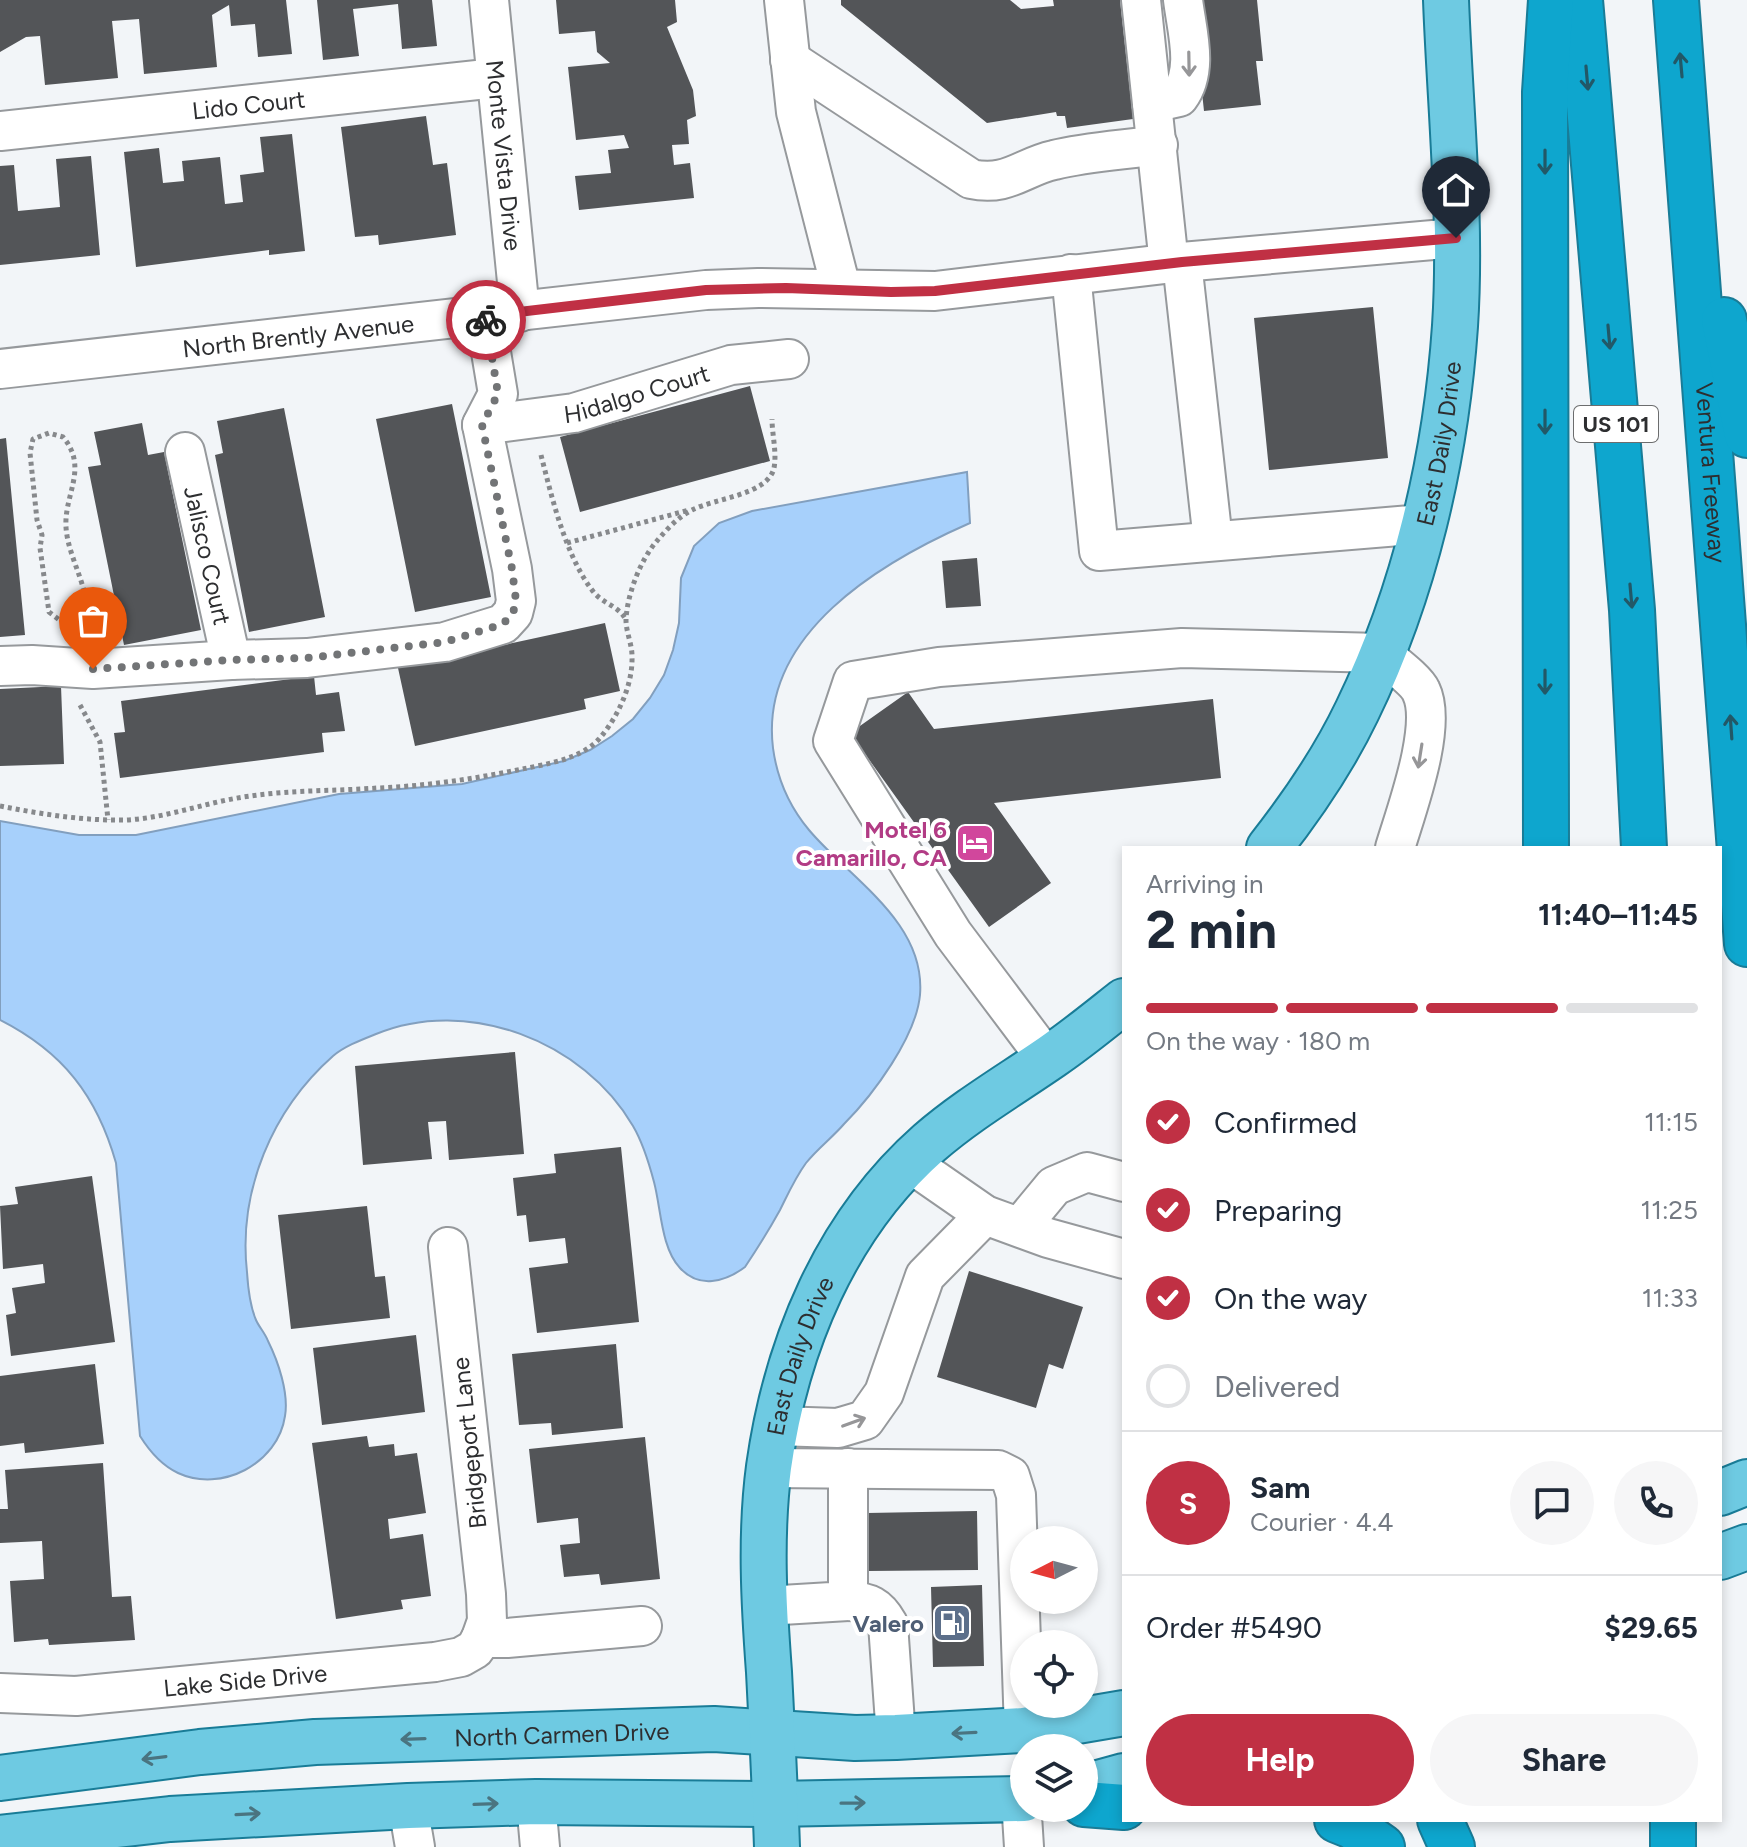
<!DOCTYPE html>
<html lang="en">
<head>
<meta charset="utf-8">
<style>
  :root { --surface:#fff; --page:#f6f6f7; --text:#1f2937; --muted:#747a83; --line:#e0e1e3; --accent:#c03044 }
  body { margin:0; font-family:Figtree,sans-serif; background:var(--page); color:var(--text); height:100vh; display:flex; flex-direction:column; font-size:30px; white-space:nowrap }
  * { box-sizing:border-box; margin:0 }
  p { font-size:26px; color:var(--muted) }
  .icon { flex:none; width:44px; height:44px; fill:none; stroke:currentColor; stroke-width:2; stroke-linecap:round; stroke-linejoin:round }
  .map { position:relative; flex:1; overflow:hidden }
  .sheet { position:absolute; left:1122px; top:846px; width:600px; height:976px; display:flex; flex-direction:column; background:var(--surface); border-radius:0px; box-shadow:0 4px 12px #0003 }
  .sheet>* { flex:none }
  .needle { width:52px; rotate:264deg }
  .buttons { position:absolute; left:1010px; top:1526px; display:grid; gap:16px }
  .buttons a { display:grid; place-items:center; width:88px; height:88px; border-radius:50%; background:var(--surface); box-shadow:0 4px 12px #0003; font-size:40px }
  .pin { position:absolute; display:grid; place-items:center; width:68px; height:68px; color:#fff; margin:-82px -34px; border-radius:50% 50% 50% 0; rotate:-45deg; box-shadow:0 0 8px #0007 }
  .pin .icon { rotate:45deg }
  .courier { position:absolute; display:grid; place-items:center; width:80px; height:80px; margin:-40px; border:6px solid #c03044; border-radius:50%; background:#fff; color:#222; box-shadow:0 2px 10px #0007 }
  .head em { font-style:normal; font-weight:700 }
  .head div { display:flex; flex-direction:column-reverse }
  .head { display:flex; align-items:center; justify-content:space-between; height:136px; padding:0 24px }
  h1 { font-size:52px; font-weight:700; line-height:60px }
  .bar { display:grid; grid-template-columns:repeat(4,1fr); gap:12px 8px; align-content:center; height:96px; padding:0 24px }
  .bar i { height:10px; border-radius:6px; background:var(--line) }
  .bar .active { background:var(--accent) }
  .bar p { grid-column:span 4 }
  .line { display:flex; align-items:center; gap:20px; padding:0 24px; border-top:2px solid var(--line) }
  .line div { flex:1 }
  .round { display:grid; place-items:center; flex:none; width:84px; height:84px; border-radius:42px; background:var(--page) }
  ol { padding:0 24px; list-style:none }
  li { display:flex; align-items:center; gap:24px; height:88px }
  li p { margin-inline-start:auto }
  li .icon { padding:8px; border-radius:50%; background:var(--accent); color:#fff; stroke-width:4 }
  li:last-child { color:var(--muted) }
  li i { width:44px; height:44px; border:4px solid var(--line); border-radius:50% }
  .cta { display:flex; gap:16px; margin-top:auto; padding:16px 24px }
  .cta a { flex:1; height:92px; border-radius:48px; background:var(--accent); color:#fff; font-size:32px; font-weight:700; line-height:92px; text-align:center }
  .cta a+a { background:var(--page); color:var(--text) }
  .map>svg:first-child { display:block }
  .water { fill:#a7d0fb; stroke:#829fbe; stroke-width:2 }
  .building { fill:#535558 }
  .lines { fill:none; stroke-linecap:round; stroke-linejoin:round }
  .minor-casing { stroke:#96999c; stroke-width:42 }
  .major-casing { stroke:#197c97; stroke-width:48 }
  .highway-casing { stroke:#197c97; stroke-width:48 }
  .path { stroke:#87898c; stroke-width:5; stroke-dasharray:4 4; stroke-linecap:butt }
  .minor { stroke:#fff; stroke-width:38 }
  .major { stroke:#6ecae2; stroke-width:44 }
  .highway { stroke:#0ea6ce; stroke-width:44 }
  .oneway { stroke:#969698 }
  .oneway2 { stroke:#225867 }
  .oneway3 { stroke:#4a7480 }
  .done { stroke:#727476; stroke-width:8; stroke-dasharray:0 14.4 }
  .route { stroke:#c03044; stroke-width:10 }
  .labels { text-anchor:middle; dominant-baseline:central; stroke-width:8; stroke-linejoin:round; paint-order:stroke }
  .shield { fill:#fff; stroke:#6c6d6e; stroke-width:2 }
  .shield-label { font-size:22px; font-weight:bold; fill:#2d2e30 }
  .street-label { font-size:24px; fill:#2d2e30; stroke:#fff }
  .hotel-label { font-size:24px; font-weight:bold; fill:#b23c85; stroke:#fff; text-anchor:end }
  .service-label { font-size:24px; font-weight:bold; fill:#4e5e75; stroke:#fff; text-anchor:end }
</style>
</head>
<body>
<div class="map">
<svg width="1747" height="1847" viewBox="0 0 1747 1847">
  <rect width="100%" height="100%" fill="#f2f5f8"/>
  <!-- water -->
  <path class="water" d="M967,472L970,523C881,562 759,634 773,748C777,778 789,806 809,830C850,879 926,922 920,995C916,1037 873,1095 844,1124C832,1138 818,1148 806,1163C795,1178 788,1194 780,1210C769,1230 757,1249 745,1267C725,1282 699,1289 680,1268C661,1248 661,1208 654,1182C649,1163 643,1143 633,1126C584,1041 467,996 376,1034C361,1040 345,1046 333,1056C272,1110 238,1191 247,1272C248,1288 250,1306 256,1320C259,1327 265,1333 268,1341C278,1361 289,1393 285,1416C278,1464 221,1493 178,1473C161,1465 150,1452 140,1436L116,1163C97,1096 63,1052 0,1020V821L79,835H136L339,794L462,784L564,761L590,750L612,736L633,719L650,698L664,675L673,650L679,623L681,578L694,546L719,523L752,511Z"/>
  <!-- building -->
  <path class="building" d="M0,0H286L292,54L258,57L255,24L231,26L229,5L212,15L217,67L144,74L139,19L112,21L118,78L45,85L40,36L26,37L0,52Z
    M317,0H432L437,46L402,49L398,4L353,9L359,56L323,60Z
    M556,0H675L677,22L667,27L693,90L696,116L687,120L689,144L672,145L674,165L690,163L694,198L579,210L575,176L611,173L608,150L629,148L624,135L576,140L568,67L610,63L597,52L595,31L559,34Z
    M841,0H1010L1021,9L1054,6L1053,0H1120L1133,119L1067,128L1065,116H1057L1056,112L987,123L841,5Z
    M1192,0H1257L1263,61H1256L1261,105L1204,111Z
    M426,116L433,165L447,163L456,235L379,245L378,235L355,237L341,127Z
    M292,134L305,251L269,255V250L136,267L124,152L159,148L163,183L184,181L182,161L220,157L225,204L243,202L240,175L264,172L260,137Z
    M91,156L100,255L0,265V166L14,165L18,211L60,207L56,159Z
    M1373,307L1388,458L1269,470L1254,318Z
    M750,386L770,461L580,512L560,437Z
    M452,404L491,597L415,612L376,419Z
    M284,408L325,617L249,632L215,455L223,453L217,421Z
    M142,423L148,455L164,452L201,630L124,645L88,467L101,465L94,432Z
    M6,438L25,635L0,637V439Z
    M977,558L981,606L946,608L942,561Z
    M605,623L620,691L584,699L586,709L415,746L398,668Z
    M314,676L316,695L339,692L345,731L322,733L324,752L120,778L114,733L125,732L121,701Z
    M61,686L64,764L0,766V689Z
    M908,692L934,729L1213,699L1221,778L994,803L1051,883L989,927L850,733Z
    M515,1052L524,1154L449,1160L446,1121L428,1122L432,1159L363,1165L355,1066Z
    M621,1147L639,1322L537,1333L529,1268L568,1263L565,1238L529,1242L526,1215L517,1216L513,1178L556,1173L554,1154Z
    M92,1176L115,1342L11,1356L6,1315L16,1313L12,1288L45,1283L43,1264L3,1269L0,1206L18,1204L15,1187Z
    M367,1206L375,1277L385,1276L390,1318L291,1329L278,1215Z
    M969,1271L1083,1307L1063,1369L1049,1364L1036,1408L937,1377Z
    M416,1335L425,1412L322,1425L313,1348Z
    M616,1344L623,1428L552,1435L551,1423L519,1425L512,1354Z
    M95,1364L104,1444L25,1453L24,1443L0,1446V1376Z
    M367,1436L369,1447L394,1444L395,1456L417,1453L426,1513L388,1519L390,1539L423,1534L431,1596L401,1600L403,1609L336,1619L312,1443Z
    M645,1437L660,1579L601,1585L599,1574L564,1577L560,1545L580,1543L578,1518L537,1523L529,1449Z
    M103,1463L112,1597L131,1596L135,1640L49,1645L48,1639L14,1642L10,1581L44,1579L42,1541L0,1543V1509H8L5,1470Z
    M977,1511L978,1570L868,1571L867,1513Z
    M982,1585L984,1666L933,1667L931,1587Z"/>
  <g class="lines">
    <defs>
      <g id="minor">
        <path id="s1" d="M489,0L520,312"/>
        <path d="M784,0L796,112L841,288"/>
        <path d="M1141,0L1169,264"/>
        <path d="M790,60L971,179C1008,187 1022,167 1054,160C1087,152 1124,150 1158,145"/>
        <path d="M1152,103L1179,97C1199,70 1187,32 1183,0"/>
        <path id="s2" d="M0,131L496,78"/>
        <path d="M1182,262L1213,541"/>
        <path d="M1071,274L1099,551L1423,524"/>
        <path id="s3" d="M0,369L706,290L758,288L935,291L1182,262L1456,238"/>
        <path id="s4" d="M482,425L574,413L731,365L789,359"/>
        <path id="s5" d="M185,452L231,660"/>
        <path d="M0,666L32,665L93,669L231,660L307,658L445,642L503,624L513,613L516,601L512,569L482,425L498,394L485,316"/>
        <path d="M1047,1059L953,934L833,741L853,681L939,667L1182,648L1381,653C1391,662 1416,680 1421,691C1438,726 1406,811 1395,848"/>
        <path d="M910,1163L985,1215L1048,1238L1124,1259"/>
        <path d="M1020,1227L1054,1186L1087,1172L1124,1182"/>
        <path d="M777,1426L838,1428L865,1420L884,1393L925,1276L985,1215"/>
        <path d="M769,1468L998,1470L1010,1476L1016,1495L1024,1730"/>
        <path d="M848,1601C869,1602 878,1606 888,1624L896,1737"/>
        <path d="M765,1606L848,1601V1468"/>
        <path d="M481,1638H507L642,1626"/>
        <path id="s6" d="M0,1693L76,1696L435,1662L461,1657L475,1649L481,1638L487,1621L486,1594L448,1247"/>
        <path d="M1021,1800L1024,1847"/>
        <path d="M536,1802L540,1847"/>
        <path d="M408,1806L415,1847"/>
      </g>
      <g id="major">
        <path id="s7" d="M1269,848C1302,806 1334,759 1357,711C1415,592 1446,457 1455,326C1462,220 1450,106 1446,0"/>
        <path d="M1720,1493L1747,1482"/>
        <path d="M1720,1557L1747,1547"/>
        <path id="s8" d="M0,1778L200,1752L315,1742L714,1729L855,1738L896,1737L1024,1730L1124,1713"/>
        <path d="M1084,1787L1124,1776"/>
        <path d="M0,1838L170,1819L408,1806L536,1802L775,1804L1024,1799"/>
        <path id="s9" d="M777,1847C775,1789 772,1730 769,1672C764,1605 760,1534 769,1467C786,1346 835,1226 929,1143C967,1110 1010,1085 1052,1056C1077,1039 1100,1020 1124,1001"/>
      </g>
      <g id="highway">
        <path d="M1580,0L1632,610L1644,848"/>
        <path id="s10" d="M1676,0L1747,944"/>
        <path d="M1724,320L1747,435"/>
        <path d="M1546,848L1545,92L1551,0"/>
        <path d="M1084,1804L1124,1807"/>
        <path d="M1337,1820L1352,1826L1382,1847"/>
        <path d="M1440,1820L1452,1847"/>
        <path d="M1673,1820V1847"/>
      </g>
    </defs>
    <!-- minor casing -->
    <use href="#minor" class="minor-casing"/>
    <!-- major casing -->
    <use href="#major" class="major-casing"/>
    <!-- highway casing -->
    <use href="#highway" class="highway-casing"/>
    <!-- path -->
    <path class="path" d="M541,455C552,498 565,554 592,590C601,603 617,605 625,618
      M567,543L689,510
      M71,629L49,612L40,548L42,535L37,520L30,453L33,439L49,433L63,437C89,468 64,494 66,527C68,562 97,597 83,630
      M80,705L100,742L108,820
      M0,806C41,814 84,821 126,820C168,818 209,801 251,796C292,790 335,791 378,788C426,786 474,779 522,769C547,764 581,759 599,739C618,717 633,685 632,656C632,644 626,632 626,620C627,595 640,561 656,542C666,530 678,517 692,510C715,498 768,495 774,468C777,453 772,434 772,419"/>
    <!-- minor -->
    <use href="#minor" class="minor"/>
    <!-- major -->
    <use href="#major" class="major"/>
    <!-- highway -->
    <use href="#highway" class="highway"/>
  </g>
  <!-- one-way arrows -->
  <defs><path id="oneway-shaft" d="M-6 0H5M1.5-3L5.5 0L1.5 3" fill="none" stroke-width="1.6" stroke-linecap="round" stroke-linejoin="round" transform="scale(2)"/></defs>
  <g class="oneway">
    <use href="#oneway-shaft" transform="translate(1189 64) rotate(89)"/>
    <use href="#oneway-shaft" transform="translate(1420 756) rotate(99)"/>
    <use href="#oneway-shaft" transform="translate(854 1422) rotate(-20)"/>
  </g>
  <g class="oneway2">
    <use href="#oneway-shaft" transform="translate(1681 65) rotate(-95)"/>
    <use href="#oneway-shaft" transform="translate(1587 78) rotate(85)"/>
    <use href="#oneway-shaft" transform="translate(1545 162) rotate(90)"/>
    <use href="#oneway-shaft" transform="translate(1609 337) rotate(85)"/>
    <use href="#oneway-shaft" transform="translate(1545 422) rotate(90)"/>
    <use href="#oneway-shaft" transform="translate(1631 596) rotate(85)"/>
    <use href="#oneway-shaft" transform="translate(1545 682) rotate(90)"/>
    <use href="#oneway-shaft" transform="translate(1731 727) rotate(-94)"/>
  </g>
  <g class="oneway3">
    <use href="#oneway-shaft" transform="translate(964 1733) rotate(177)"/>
    <use href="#oneway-shaft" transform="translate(413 1739) rotate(178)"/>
    <use href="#oneway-shaft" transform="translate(154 1758) rotate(173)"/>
    <use href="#oneway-shaft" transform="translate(853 1803) rotate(-1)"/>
    <use href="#oneway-shaft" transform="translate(486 1804) rotate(-2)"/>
    <use href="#oneway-shaft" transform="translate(248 1814) rotate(-3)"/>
  </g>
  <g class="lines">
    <!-- done -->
    <path class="done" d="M93,669L231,660L307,658L445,642L503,624L513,613L516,601L512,569L482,425L498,394L486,320"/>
    <!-- route -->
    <path class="route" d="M486,320L485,316L706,290L786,288L891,292L935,291L1182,262L1456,238"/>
  </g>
  <!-- icons -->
  <defs>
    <symbol id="hotel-square" viewBox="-11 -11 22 22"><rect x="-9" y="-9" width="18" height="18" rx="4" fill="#d1479c" stroke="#fff"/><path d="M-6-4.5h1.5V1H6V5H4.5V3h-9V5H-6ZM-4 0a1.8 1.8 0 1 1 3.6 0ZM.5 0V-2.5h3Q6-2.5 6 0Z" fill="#fff"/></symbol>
    <symbol id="fuel-square" viewBox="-11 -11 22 22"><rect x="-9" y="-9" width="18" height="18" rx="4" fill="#5c6f8a" stroke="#fff"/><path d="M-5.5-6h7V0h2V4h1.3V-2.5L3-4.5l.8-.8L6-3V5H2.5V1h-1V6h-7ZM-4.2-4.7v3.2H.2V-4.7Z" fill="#fff"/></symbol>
  </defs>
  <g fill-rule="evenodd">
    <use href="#hotel-square" x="953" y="821" width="44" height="44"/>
    <use href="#fuel-square" x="930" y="1601" width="44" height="44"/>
  </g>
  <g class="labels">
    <!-- shield labels -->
    <rect class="shield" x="1574" y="406" width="84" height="36" rx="6"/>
    <g class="shield-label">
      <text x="1616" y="424">US 101</text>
    </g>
    <!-- street labels -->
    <g class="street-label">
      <text stroke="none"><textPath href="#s2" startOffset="250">Lido Court</textPath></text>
      <text stroke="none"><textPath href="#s1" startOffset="156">Monte Vista Drive</textPath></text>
      <text stroke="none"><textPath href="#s3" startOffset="300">North Brently Avenue</textPath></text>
      <text stroke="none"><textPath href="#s4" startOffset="158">Hidalgo Court</textPath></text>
      <text stroke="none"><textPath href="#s7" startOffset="444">East Daily Drive</textPath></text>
      <text stroke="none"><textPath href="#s10" startOffset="474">Ventura Freeway</textPath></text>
      <text stroke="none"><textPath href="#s5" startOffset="106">Jalisco Court</textPath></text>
      <text stroke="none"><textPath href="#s9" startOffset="496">East Daily Drive</textPath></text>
      <text transform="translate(469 1443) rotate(-96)">Bridgeport Lane</text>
      <text stroke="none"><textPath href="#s6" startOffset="246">Lake Side Drive</textPath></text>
      <text stroke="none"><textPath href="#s8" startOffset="564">North Carmen Drive</textPath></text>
    </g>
    <!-- hotel labels -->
    <g class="hotel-label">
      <text x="947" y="829">Motel 6<tspan x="947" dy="28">Camarillo, CA</tspan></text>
    </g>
    <!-- service labels -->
    <g class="service-label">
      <text x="924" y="1623">Valero</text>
    </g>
  </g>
</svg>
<div class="buttons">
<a><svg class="needle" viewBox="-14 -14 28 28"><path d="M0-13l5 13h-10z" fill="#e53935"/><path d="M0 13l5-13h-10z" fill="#747a83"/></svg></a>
<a><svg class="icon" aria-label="locate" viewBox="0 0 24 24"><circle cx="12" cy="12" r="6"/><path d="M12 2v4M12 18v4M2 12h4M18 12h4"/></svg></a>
<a><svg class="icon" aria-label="layers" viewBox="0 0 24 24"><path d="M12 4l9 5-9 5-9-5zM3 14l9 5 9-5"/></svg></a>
</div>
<div class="pin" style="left:93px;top:669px;background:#ea580c"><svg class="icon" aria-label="bag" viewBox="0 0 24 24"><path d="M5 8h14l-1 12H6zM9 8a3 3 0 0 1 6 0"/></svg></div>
<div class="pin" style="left:1456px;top:238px;background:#1f2937"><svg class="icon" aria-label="home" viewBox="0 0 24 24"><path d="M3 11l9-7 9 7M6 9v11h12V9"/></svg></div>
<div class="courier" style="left:486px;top:320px"><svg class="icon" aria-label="bike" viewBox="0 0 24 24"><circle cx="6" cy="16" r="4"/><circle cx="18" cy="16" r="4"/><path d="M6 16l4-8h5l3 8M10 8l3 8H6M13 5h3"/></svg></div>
<section class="sheet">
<div class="head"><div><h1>2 min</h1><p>Arriving in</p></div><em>11:40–11:45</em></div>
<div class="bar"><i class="active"></i><i class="active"></i><i class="active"></i><i></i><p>On the way · 180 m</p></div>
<ol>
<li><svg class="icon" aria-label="check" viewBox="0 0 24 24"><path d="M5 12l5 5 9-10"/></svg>Confirmed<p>11:15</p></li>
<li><svg class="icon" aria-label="check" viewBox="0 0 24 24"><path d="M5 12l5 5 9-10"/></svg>Preparing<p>11:25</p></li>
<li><svg class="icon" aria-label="check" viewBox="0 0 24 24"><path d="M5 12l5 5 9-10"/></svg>On the way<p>11:33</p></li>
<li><i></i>Delivered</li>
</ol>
<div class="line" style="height:144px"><b class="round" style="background:var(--accent);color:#fff">S</b><div><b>Sam</b><p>Courier · 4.4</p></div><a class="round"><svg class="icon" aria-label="chat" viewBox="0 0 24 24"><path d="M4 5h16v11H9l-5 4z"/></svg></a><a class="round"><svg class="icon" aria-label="phone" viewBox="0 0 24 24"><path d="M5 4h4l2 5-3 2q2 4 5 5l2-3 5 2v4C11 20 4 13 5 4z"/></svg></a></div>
<div class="line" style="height:104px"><div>Order #5490</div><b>$29.65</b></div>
<div class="cta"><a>Help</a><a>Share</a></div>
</section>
</div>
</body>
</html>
